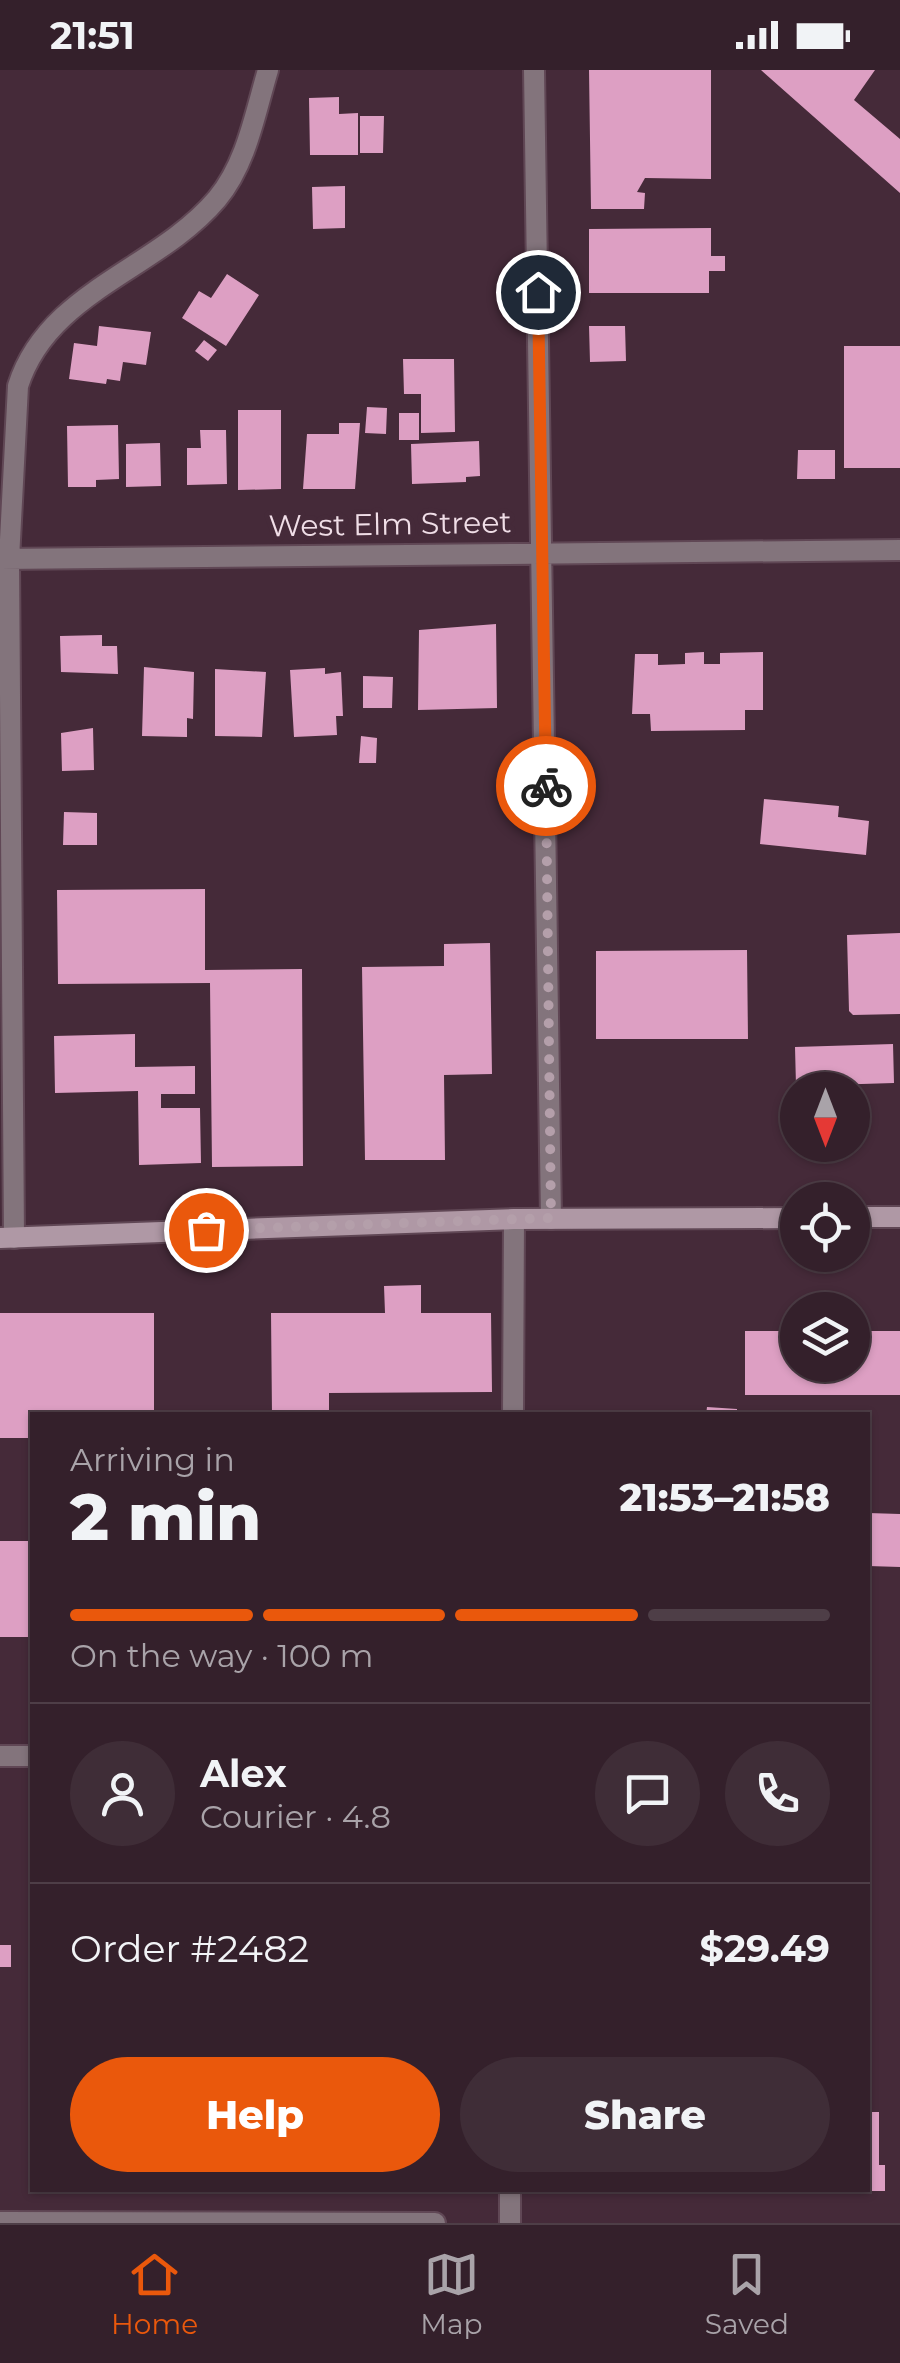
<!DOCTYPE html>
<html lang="en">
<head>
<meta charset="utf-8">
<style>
  :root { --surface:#34202b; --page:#3f2d37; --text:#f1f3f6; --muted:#a9a3a9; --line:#4e3e47; --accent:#ea580c }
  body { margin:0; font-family:Montserrat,sans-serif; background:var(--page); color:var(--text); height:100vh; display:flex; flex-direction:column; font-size:38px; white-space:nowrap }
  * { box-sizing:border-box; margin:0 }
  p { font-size:32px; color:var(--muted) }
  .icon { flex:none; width:55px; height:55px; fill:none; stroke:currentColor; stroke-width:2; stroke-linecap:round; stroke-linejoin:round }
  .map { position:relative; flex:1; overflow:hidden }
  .sheet { position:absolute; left:30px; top:1342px; width:840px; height:780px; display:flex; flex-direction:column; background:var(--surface); border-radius:0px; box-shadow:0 2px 8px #0004,0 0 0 2px var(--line) }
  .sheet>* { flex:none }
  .needle { width:65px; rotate:180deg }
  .tools { position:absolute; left:780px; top:1002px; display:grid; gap:20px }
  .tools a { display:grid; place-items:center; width:90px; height:90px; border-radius:50%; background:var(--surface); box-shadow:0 2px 8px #0004,0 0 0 2px var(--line); font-size:50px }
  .pin { position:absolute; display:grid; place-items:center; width:85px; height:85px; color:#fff; margin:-42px; border:5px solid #fff; border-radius:50%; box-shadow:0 2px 10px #0007 }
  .courier { position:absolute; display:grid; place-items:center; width:100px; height:100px; margin:-50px; border:8px solid #ea580c; border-radius:50%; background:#fff; color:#222; box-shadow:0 2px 12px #0007 }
  .overview em { font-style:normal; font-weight:800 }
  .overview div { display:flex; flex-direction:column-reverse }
  .overview { display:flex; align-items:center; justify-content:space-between; height:170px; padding:0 40px }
  h1 { font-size:65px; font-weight:800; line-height:75px }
  .bar { display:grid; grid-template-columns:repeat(4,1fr); gap:15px 10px; align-content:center; height:120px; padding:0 40px }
  .bar i { height:12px; border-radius:8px; background:var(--line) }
  .bar .selected { background:var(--accent) }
  .bar p { grid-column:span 4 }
  .line { display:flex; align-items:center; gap:25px; padding:0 40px; border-top:2px solid var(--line) }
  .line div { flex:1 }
  .round { display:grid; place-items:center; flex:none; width:105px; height:105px; border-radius:52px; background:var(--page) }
  .action { display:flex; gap:20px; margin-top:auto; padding:20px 40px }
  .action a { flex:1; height:115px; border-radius:60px; background:var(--accent); color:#fff; font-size:40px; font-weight:800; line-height:115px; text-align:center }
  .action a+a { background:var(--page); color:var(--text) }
  .status { display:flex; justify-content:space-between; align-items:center; height:70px; padding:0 50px; background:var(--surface); direction:ltr }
  .status svg { height:28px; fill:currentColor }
  .tab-bar { display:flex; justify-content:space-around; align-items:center; height:140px; border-top:2px solid var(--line); background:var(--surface); font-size:28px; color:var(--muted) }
  .tab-bar a { display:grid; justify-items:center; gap:5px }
  .tab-bar .selected { color:var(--accent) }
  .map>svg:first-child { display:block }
  .building { fill:#dd9fc3 }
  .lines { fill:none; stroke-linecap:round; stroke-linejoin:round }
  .minor-casing { stroke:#604755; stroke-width:24 }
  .secondary-casing { stroke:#604755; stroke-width:24 }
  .minor { stroke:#83747c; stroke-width:20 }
  .secondary { stroke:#af98a5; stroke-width:20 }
  .done { stroke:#b49faa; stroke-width:10; stroke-dasharray:0 18 }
  .route { stroke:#ea580c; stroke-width:12 }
  .labels { text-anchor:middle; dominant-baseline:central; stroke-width:10; stroke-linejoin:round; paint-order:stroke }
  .street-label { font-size:30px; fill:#f0dee7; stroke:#452a39 }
</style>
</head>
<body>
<div class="status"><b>21:51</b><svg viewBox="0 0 49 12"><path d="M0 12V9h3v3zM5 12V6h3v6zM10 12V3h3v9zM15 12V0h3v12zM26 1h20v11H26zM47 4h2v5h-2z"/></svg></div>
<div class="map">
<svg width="900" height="2153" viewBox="0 0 900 2153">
  <rect width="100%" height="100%" fill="#452a39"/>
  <!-- building -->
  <path class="building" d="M589,0H711V109L645,108L637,122L645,123L644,139H591Z
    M761,0H875L854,30L900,69V123Z
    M339,27V44L358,43V85H310L309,28Z
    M360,46H384L383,83H360Z
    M345,116V158L313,159L312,117Z
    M711,158V186H725V201H709V223H589V159Z
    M227,204L259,225L226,276L182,248L199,221L211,228Z
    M99,256L151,262L146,295L123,292L120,311L107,309L106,314L69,309L74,273L97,276Z
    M589,256H625L626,291L590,292Z
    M204,270L217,280L208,291L195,281Z
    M844,276H900V398H844Z
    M403,289H454L455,362L421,363V324H404Z
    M367,337L387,338L386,364L365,363Z
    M238,340H281V419L238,420Z
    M399,343H419V370H399Z
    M339,353H360L355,419H303L307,364H339Z
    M118,355L119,409L96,410V417H68L67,356Z
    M200,360H226L227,414L187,415V378H201Z
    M479,371L480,406L466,407V412L412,414L411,374Z
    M160,373L161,416L126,417V374Z
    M798,380H835V409H797Z
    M496,554L497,638L418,640L419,560Z
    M102,565V576H117L118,604L61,602L60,566Z
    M704,582V594H720V583L763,582V640H745V660L651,661L650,644H632L635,584H658V595L685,594V583Z
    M144,597L194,602L193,649L187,648V667L142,666Z
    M325,598V604L341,602L343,646H336L337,665L294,667L290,600Z
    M215,599L266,602L262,667L215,666Z
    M363,606L393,607L392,638H363Z
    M93,658L94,700L62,701L61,663Z
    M361,666L377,668L376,693H359Z
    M764,729L839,736L838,747L869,751L866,785L760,774Z
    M64,742L97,743V775H63Z
    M205,819V900L302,899L303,1096L212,1097L210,913L58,914L57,820Z
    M900,863V944L853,945L849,941L847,865Z
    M490,873L492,1004L444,1005L445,1090H365L362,897L444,896V874Z
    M747,880L748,969H596V881Z
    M135,964V997L195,996V1024H161V1038H200L201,1093L139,1095L138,1021L55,1023L54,966Z
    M893,974L894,1013L796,1016L795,977Z
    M421,1215V1243H491L492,1322L329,1323V1345H272L271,1243H385L384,1216Z
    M0,1243H154V1345H32V1368H0Z
    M745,1261H798V1295H852V1261H900V1325H745Z
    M707,1337L737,1339V1345H706Z
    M868,1443L900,1444V1497L868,1496Z
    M0,1471H32V1567H0Z
    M0,1875H11V1897H0Z
    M868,2042H879V2095H885V2121H868Z"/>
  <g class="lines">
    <defs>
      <path id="minor" d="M534,0L551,1149
        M0,489L900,480
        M14,1168L9,489L18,316C48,221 157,200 217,129C247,93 255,43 268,0
        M513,1345L514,1149
        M0,1686H32
        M0,2152L435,2153
        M510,2153V2120"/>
      <path id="secondary" d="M852,1147H900
        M0,1168L514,1149L798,1148"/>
    </defs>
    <!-- minor casing -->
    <use href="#minor" class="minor-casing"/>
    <!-- secondary casing -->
    <use href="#secondary" class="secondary-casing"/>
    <!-- minor -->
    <use href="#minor" class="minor"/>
    <!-- secondary -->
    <use href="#secondary" class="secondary"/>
  </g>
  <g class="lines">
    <!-- done -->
    <path class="done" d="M206,1160L551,1148L546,716"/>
    <!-- route -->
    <path class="route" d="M538,222L546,716"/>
  </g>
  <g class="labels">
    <!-- street labels -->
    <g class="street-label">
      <text transform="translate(390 454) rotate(-1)">West Elm Street</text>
    </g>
  </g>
</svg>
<div class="tools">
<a><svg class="needle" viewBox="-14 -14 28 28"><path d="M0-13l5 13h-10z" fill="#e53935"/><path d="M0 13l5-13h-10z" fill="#a9a3a9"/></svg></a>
<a><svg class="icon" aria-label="locate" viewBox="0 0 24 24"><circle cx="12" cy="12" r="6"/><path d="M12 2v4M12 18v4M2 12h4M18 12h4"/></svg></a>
<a><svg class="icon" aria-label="layers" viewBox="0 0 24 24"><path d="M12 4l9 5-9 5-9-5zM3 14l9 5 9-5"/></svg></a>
</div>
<div class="pin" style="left:206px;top:1160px;background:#ea580c"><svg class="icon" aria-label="bag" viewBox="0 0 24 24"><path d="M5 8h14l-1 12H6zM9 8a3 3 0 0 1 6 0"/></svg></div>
<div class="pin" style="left:538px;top:222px;background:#1f2937"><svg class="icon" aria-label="home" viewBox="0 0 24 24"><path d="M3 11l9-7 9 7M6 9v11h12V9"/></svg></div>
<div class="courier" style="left:546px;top:716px"><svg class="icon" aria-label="bike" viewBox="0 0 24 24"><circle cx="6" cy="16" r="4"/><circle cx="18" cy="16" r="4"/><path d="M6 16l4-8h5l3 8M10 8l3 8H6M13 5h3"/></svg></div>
<section class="sheet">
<div class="overview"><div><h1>2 min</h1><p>Arriving in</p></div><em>21:53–21:58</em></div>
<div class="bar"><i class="selected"></i><i class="selected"></i><i class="selected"></i><i></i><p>On the way · 100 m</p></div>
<div class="line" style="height:180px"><a class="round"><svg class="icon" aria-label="person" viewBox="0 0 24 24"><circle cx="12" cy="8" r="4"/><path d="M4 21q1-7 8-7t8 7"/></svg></a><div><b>Alex</b><p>Courier · 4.8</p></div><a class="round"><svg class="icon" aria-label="chat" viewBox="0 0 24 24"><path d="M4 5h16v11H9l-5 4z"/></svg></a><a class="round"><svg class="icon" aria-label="phone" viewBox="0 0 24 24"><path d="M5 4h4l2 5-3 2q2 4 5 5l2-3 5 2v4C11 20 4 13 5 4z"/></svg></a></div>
<div class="line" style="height:130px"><div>Order #2482</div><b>$29.49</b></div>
<div class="action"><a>Help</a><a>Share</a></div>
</section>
</div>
<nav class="tab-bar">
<a class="selected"><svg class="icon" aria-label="home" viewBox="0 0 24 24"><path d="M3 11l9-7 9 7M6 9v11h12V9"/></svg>Home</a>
<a><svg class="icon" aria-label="map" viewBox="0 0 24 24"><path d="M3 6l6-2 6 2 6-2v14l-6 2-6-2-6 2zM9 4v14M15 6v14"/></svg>Map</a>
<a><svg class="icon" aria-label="saved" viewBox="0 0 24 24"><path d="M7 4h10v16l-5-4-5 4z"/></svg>Saved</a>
</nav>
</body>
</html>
